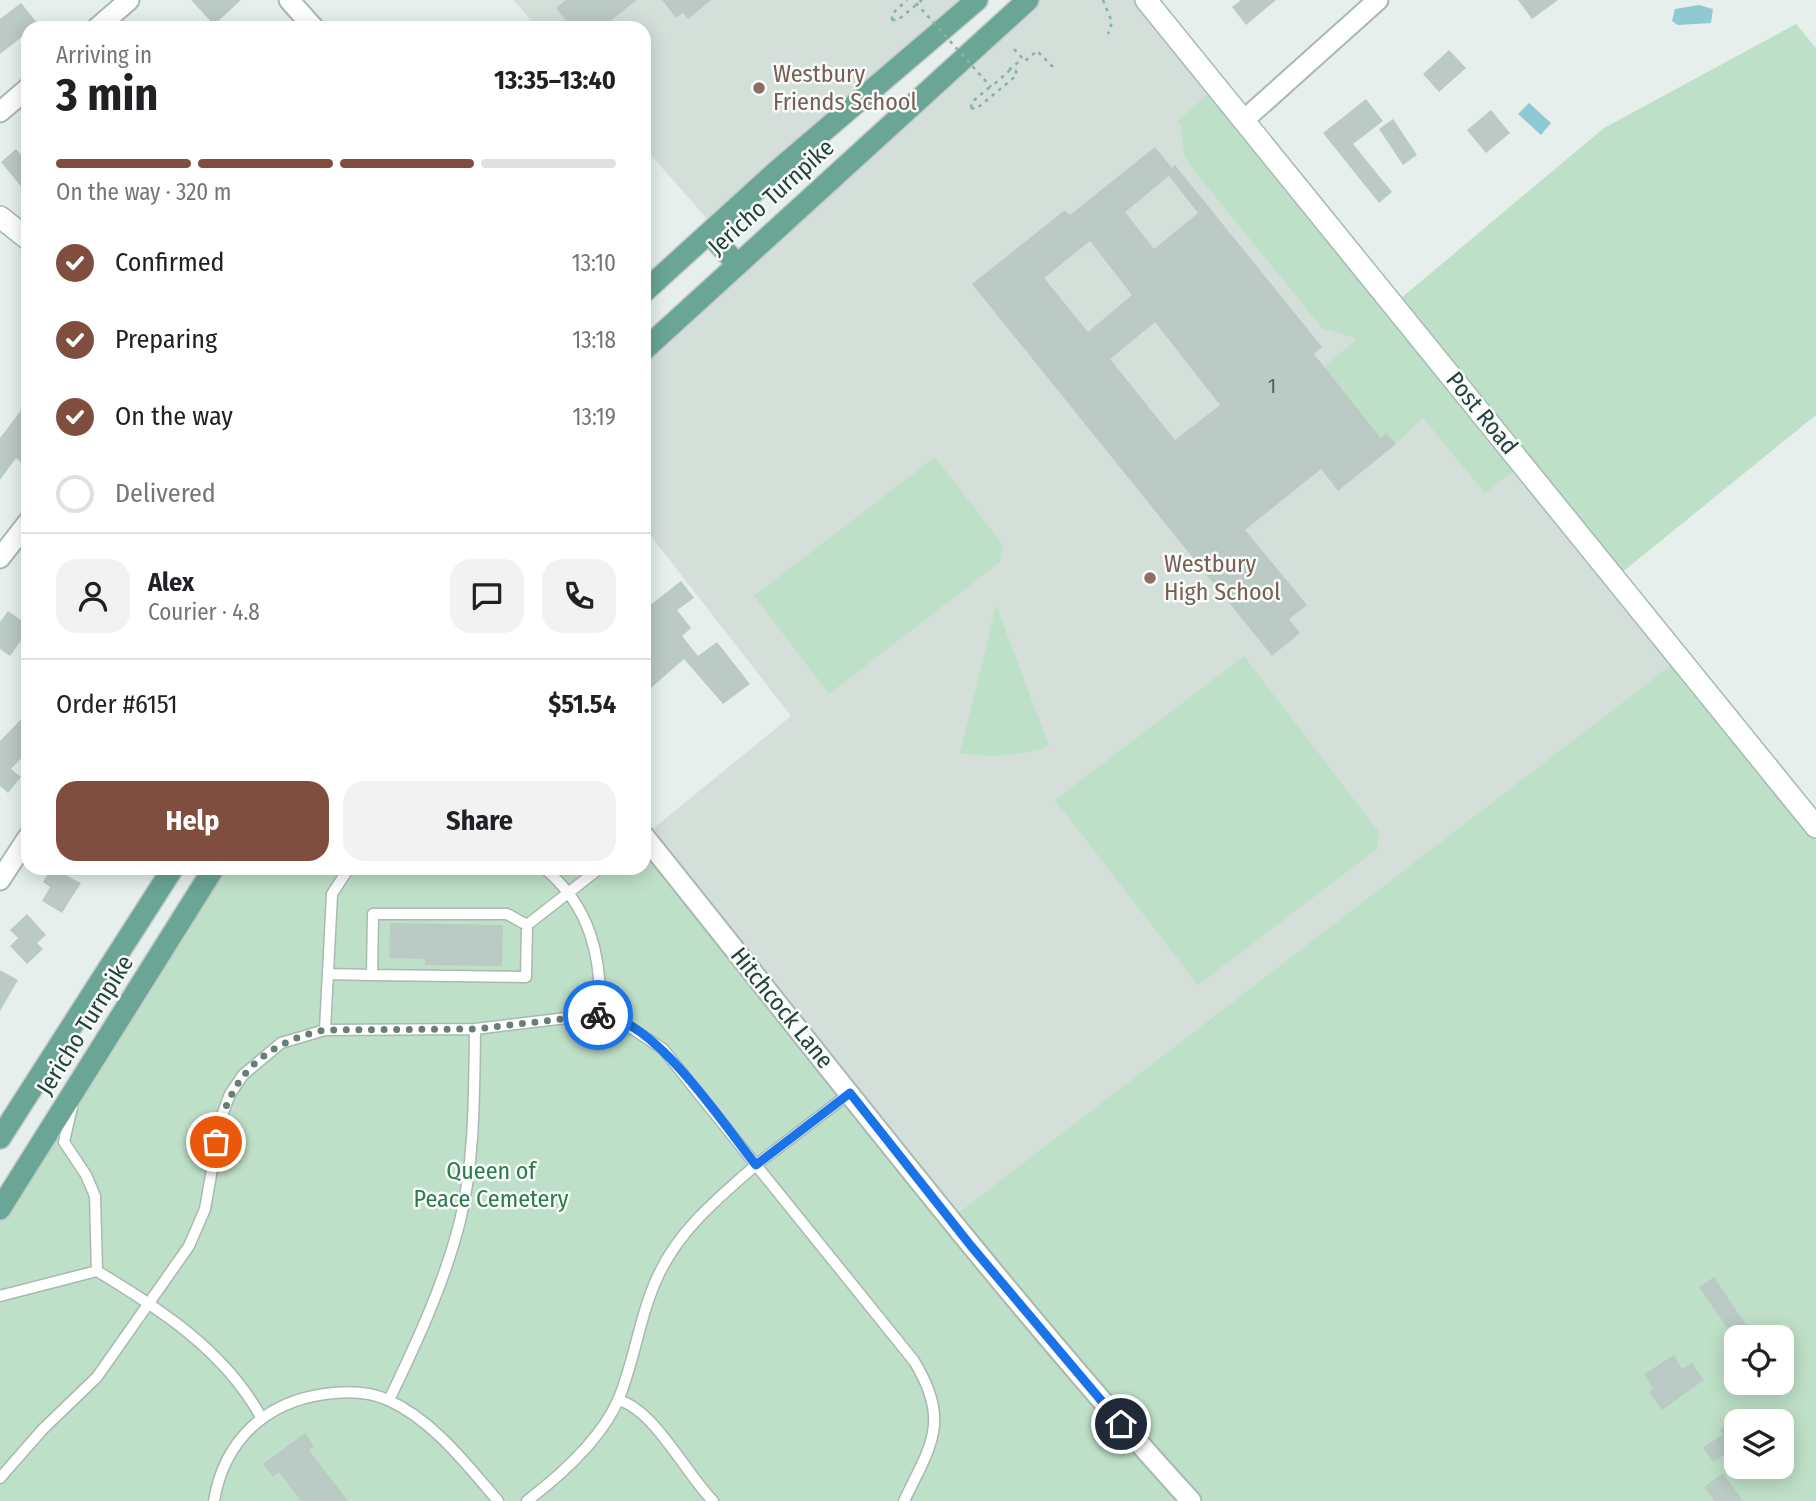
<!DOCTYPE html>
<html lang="en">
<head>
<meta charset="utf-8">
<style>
  :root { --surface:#fff; --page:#f2f2f2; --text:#202124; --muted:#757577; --line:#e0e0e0; --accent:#7f4e3f }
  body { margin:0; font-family:"Fira Sans Condensed",sans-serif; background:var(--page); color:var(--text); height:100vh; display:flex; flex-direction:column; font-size:26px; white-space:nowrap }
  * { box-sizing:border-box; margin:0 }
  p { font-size:23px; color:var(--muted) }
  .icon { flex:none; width:38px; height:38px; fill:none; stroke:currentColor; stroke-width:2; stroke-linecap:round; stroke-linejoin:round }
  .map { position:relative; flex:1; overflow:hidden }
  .sheet { position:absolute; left:21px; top:21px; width:630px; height:854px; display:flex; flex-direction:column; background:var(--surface); border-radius:21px; box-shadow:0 4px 18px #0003 }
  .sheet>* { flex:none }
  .tools { position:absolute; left:1724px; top:1325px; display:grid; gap:14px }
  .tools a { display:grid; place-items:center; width:70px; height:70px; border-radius:14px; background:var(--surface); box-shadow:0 4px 18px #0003; font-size:35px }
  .pin { position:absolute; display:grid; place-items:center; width:60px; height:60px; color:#fff; margin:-30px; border:4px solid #fff; border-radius:50%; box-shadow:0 2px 7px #0007 }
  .courier { position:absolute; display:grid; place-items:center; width:70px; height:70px; margin:-35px; border:5px solid #1a73e8; border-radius:50%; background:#fff; color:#222; box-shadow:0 2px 9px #0007 }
  .headline em { font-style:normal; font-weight:700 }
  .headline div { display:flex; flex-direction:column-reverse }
  .headline { display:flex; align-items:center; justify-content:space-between; height:119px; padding:0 35px }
  h1 { font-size:46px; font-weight:700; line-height:52px }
  .bar { display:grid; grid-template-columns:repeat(4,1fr); gap:10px 7px; align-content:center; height:84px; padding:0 35px }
  .bar i { height:9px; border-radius:5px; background:var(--line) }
  .bar .on { background:var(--accent) }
  .bar p { grid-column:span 4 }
  .line { display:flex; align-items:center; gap:18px; padding:0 35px; border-top:2px solid var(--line) }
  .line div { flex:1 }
  .round { display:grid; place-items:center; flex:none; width:74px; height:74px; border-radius:21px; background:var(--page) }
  ol { padding:0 35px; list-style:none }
  li { display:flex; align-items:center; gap:21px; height:77px }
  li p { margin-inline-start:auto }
  li .icon { padding:7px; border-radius:50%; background:var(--accent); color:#fff; stroke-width:4 }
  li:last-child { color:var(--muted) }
  li i { width:38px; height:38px; border:4px solid var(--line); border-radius:50% }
  .button { display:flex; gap:14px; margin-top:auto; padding:14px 35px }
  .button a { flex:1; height:80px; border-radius:21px; background:var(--accent); color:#fff; font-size:28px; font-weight:700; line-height:80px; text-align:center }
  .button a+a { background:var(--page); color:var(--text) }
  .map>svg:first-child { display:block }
  .built { fill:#d4dfda }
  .green { fill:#bfe0c8; fill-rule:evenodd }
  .water { fill:#8ec9d4 }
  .building { fill:#bbcac4; fill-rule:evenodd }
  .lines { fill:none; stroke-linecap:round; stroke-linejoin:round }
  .service-casing { stroke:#a8b8b2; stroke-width:13 }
  .minor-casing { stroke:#a8b8b2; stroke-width:23 }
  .tertiary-casing { stroke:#a8b8b2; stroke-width:24 }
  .secondary-casing { stroke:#a4bbb3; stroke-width:24 }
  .primary-casing { stroke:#c2cac8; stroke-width:24 }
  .path { stroke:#86b3a5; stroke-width:2.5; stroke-dasharray:3.5 5; stroke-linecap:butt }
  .service { stroke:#fff; stroke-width:10 }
  .minor { stroke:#fff; stroke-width:19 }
  .tertiary { stroke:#fff; stroke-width:21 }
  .secondary { stroke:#fff; stroke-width:21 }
  .primary { stroke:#6aa596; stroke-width:21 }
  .path-bridge { stroke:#86b3a5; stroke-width:2.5; stroke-dasharray:3.5 5; stroke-linecap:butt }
  .done { stroke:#687f78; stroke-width:7; stroke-dasharray:0 12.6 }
  .route { stroke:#1a73e8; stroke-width:9 }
  .education-dot { fill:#8d6e63; stroke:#f7fbf9; stroke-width:2.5 }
  .labels { text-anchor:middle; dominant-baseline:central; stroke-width:5; stroke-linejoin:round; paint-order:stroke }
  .number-label { font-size:21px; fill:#4a645c }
  .education-label { font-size:24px; fill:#785e54; stroke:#f7fbf9; text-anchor:start }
  .street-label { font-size:24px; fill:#24423a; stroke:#f7fbf9 }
  .park-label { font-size:24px; fill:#2d7a4b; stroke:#f7fbf9 }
</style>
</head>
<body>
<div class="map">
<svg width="1816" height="1501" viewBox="0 0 1816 1501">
  <rect width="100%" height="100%" fill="#e6efeb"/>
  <!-- built -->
  <path class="built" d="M513,0H977L715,228L644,147V28H538Z
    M1028,0H1146L1680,658L950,1219L644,836L791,716L644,527V350Z"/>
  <!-- green -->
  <path class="green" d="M1796,24L1816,48V415L1615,578L1523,464L1485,493L1423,418L1396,444L1380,436L1324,367L1357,339L1322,328L1193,169L1184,154L1181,126L1177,121L1218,86L1394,304L1604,128Z
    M935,457L1003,545L1000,562L829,694L754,596Z
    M996,605L1049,746C1019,756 992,758 960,753Z
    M1244,656L1379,832L1377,849L1198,985L1055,800Z
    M1680,658L1816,827V1501H0V1209L214,868H644V836L950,1219ZM1736,1337H1782V1382H1736ZM1736,1421H1782V1466H1736Z"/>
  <!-- water -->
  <path class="water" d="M1699,5L1713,9L1711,23L1678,25L1672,21L1675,9Z
    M1529,103L1551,123L1541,135L1518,114Z"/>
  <!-- building -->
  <path class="building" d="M191,0H241L214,25Z
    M566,0H637L601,28H572L556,8Z
    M662,0H711L688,19L683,13L676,18Z
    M1241,0H1276L1246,25L1232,7Z
    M1518,0H1558L1532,19Z
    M21,3L38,24L28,28V32L0,54V19Z
    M1449,50L1466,68L1439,92L1423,74Z
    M1366,99L1383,121L1353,144L1392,192L1379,203L1323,133Z
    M1491,110L1510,133L1486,153L1467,130Z
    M1393,119L1417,155L1403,165L1379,129Z
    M1155,147L1172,168L1175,165L1322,347L1314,354L1381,438L1386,433L1396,444L1338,491L1321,469L1245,530L1307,605L1289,619L1300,633L1272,656L972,284L1065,210L1070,215ZM1169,176L1198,213L1154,249L1125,212ZM1090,241L1132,295L1088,332L1044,278ZM1155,322L1220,405L1175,440L1110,359Z
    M16,149L28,163V195L1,162Z
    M28,401V454L22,463L16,458L0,480V438Z
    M681,581L694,598L677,610L691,628L682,636L698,656L717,642L750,684L723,704L684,659L644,694V610Z
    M8,611L28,625V631L10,656L0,649V622Z
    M28,712V751L11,769L21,777L8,793L0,786V741Z
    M52,868L81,883L62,913L42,901L50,887L43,882Z
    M27,914L46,935L37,943L43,949L27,964L10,946L18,938L10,930Z
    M390,923L503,925L502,966L425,965V959L389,958Z
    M0,970L18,980L0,1011Z
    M1714,1277L1754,1337H1733L1699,1287Z
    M1674,1355L1682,1369L1692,1363L1704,1380L1662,1410L1649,1392L1653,1389L1644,1374Z
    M1736,1419V1456L1732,1450L1713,1462L1703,1447L1723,1435L1720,1429Z
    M305,1433L314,1446L309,1450L348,1501H301L279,1472L273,1477L263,1464Z
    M1723,1473L1743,1501H1714L1704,1487Z"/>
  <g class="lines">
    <defs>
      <path id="service" d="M349,868L332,894L325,1030L475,1029L600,1014C602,956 590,906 544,868
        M527,925L507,914H373L372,975L526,977L527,925L600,868
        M328,974L372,975
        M600,1014L622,1022L663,1049L756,1165L850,1093
        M72,1107L64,1142L86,1175L95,1196L97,1271C160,1309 224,1350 261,1417
        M0,1296L97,1271
        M389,1400C417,1342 444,1284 460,1221C475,1159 474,1093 475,1029
        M618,1400C654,1409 686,1474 713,1501
        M0,1478L43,1429L97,1377L189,1246L205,1209L221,1118L230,1094L243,1075L281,1043L325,1030
        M214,1501C224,1441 265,1402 325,1394C346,1391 368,1391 388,1400C433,1420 467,1465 498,1501
        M527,1501C561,1475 602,1439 619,1398C635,1359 640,1314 658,1276C679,1230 719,1197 756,1165L914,1361C951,1421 931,1445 904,1501"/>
      <path id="minor" d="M289,0L314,28
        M97,28L129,0
        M0,112L28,88
        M1244,120L1378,0
        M0,558L28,522
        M644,836C824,1060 998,1289 1191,1501
        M0,880L28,837"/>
      <path id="tertiary" d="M0,217L28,239"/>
      <path id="secondary" d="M1146,0L1816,827"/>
      <path id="primary" d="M709,233L736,263
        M644,292L778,170L977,0
        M644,350L1028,0
        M0,1138L173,868
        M0,1209L214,868"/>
    </defs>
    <!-- service casing -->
    <use href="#service" class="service-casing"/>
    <!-- minor casing -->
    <use href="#minor" class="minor-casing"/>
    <!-- tertiary casing -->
    <use href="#tertiary" class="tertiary-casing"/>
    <!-- secondary casing -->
    <use href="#secondary" class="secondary-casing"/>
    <!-- primary casing -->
    <use href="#primary" class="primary-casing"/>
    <!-- path -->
    <path class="path" d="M1103,0L1112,22L1108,34
      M892,20H898L922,0
      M892,20V14L907,0
      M1014,49L1025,61L1037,51L1056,70
      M1009,70L1022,59
      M971,108L976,109L1016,76V71L1010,70L991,87
      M971,108L972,102L991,86"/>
    <!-- service -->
    <use href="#service" class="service"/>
    <!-- minor -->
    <use href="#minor" class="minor"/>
    <!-- tertiary -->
    <use href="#tertiary" class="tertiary"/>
    <!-- secondary -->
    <use href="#secondary" class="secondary"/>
    <!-- primary -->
    <use href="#primary" class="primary"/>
    <!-- path-bridge -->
    <path class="path-bridge" d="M916,3L991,87"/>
  </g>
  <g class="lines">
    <!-- done -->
    <path class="done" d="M216,1142C228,1078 262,1043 325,1030L475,1029L598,1015"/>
    <!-- route -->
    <path class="route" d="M598,1015C653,1015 723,1124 756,1165L850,1093L971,1246L1121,1424"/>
  </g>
  <!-- markers -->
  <g class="education-dot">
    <circle cx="759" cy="88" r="7"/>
    <circle cx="1150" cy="578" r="7"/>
  </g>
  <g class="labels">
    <!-- number labels -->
    <g class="number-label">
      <text x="1272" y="386">1</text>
    </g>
    <!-- education labels -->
    <g class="education-label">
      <text x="773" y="74">Westbury<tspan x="773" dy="28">Friends School</tspan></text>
      <text x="1164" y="564">Westbury<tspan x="1164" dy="28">High School</tspan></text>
    </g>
    <!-- street labels -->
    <g class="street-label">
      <text transform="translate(771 197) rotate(-42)">Jericho Turnpike</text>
      <text transform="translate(1482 413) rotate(51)">Post Road</text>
      <text transform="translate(782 1008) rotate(51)">Hitchcock Lane</text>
      <text transform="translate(85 1025) rotate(-58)">Jericho Turnpike</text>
    </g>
    <!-- park labels -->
    <g class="park-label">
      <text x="491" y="1171">Queen of<tspan x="491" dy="28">Peace Cemetery</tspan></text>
    </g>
  </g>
</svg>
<div class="tools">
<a><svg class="icon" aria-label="locate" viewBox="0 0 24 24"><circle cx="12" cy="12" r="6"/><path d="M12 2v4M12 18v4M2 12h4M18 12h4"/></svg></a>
<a><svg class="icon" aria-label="layers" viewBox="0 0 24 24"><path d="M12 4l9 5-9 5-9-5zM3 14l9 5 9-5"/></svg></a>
</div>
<div class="pin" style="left:216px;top:1142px;background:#ea580c"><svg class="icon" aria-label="bag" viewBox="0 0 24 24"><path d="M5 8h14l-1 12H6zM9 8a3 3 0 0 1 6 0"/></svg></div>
<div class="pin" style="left:1121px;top:1424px;background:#1f2937"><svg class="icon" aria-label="home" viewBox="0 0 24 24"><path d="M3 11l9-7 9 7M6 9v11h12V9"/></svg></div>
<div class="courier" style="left:598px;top:1015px"><svg class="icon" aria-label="bike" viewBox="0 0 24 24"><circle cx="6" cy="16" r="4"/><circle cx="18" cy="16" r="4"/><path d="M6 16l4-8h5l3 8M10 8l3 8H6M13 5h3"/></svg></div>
<section class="sheet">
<div class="headline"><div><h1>3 min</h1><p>Arriving in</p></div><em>13:35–13:40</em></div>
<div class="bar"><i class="on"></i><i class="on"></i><i class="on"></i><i></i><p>On the way · 320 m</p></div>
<ol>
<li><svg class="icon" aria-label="check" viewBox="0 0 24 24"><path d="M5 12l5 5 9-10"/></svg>Confirmed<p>13:10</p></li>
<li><svg class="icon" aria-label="check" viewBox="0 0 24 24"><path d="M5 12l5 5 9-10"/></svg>Preparing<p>13:18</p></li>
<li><svg class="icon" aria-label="check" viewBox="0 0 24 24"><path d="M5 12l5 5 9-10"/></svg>On the way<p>13:19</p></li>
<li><i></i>Delivered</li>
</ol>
<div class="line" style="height:126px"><a class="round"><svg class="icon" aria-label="person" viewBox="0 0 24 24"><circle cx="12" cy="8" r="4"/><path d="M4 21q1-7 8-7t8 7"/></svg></a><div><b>Alex</b><p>Courier · 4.8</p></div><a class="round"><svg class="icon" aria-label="chat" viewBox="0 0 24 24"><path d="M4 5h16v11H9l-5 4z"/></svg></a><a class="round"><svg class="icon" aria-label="phone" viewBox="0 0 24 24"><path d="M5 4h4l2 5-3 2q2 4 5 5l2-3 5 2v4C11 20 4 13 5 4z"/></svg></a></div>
<div class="line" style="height:91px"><div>Order #6151</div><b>$51.54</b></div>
<div class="button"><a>Help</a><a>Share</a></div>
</section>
</div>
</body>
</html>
